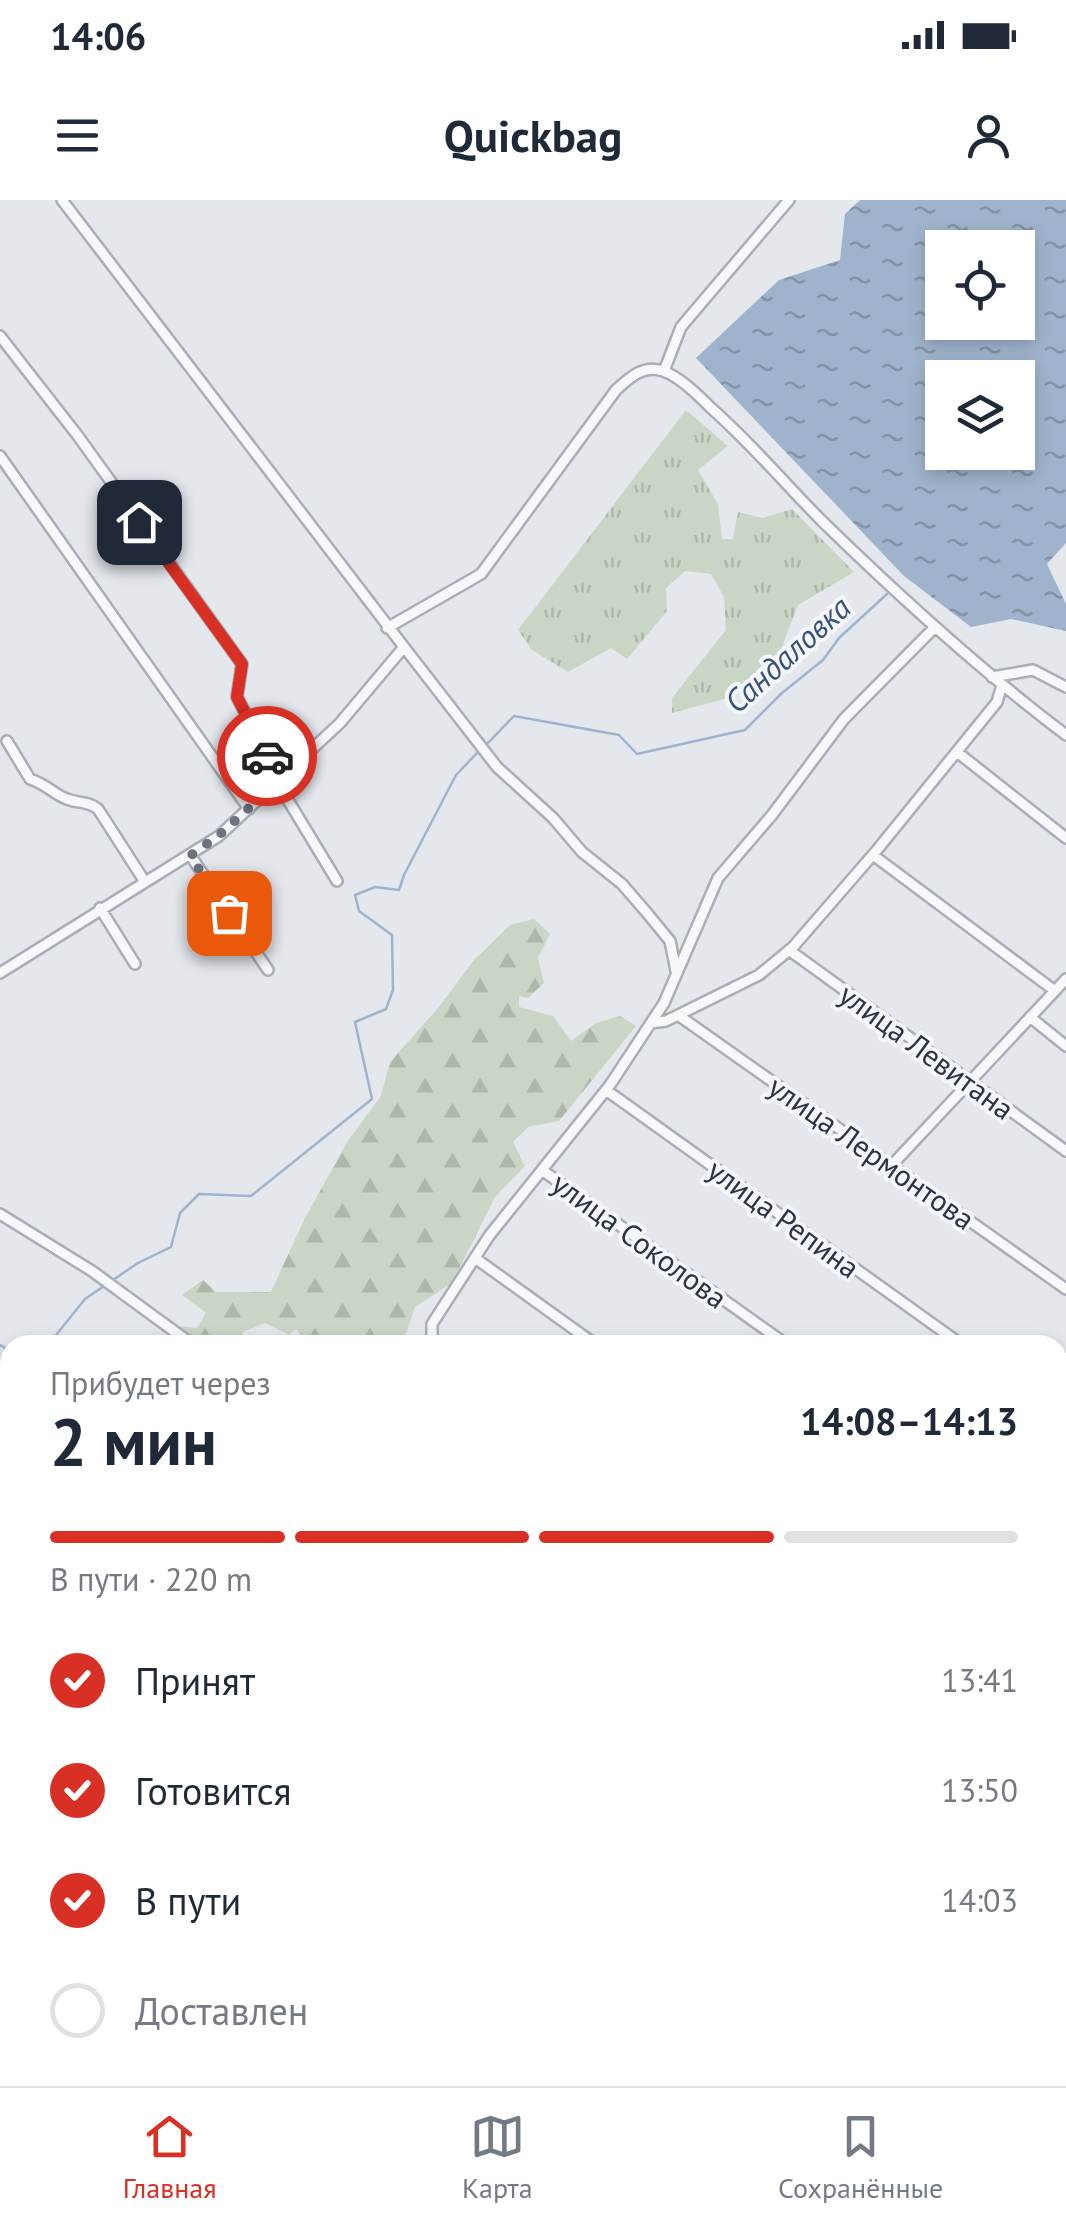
<!DOCTYPE html>
<html lang="ru">
<head>
<meta charset="utf-8">
<style>
  :root { --surface:#fff; --page:#f6f6f7; --text:#1f2937; --muted:#747a83; --line:#e0e1e3; --accent:#d93025 }
  body { margin:0; font-family:"PT Sans",sans-serif; background:var(--page); color:var(--text); height:100vh; display:flex; flex-direction:column; font-size:38px; white-space:nowrap }
  * { box-sizing:border-box; margin:0 }
  p { font-size:32px; color:var(--muted) }
  .icon { flex:none; width:55px; height:55px; fill:none; stroke:currentColor; stroke-width:2; stroke-linecap:round; stroke-linejoin:round }
  .map { position:relative; flex:1; overflow:hidden }
  .drawer { position:absolute; left:0px; top:1135px; width:1068px; height:752px; display:flex; flex-direction:column; background:var(--surface); border-radius:30px 30px 0 0; box-shadow:0 5px 15px #0003 }
  .drawer>* { flex:none }
  .buttons { position:absolute; left:925px; top:30px; display:grid; gap:20px }
  .buttons a { display:grid; place-items:center; width:110px; height:110px; border-radius:0px; background:var(--surface); box-shadow:0 5px 15px #0003; font-size:50px }
  .pin { position:absolute; display:grid; place-items:center; width:85px; height:85px; color:#fff; margin:-42px; border-radius:20px; box-shadow:0 5px 15px #0006 }
  .courier { position:absolute; display:grid; place-items:center; width:100px; height:100px; margin:-50px; border:8px solid #d93025; border-radius:50%; background:#fff; color:#222; box-shadow:0 2px 12px #0007 }
  .summary em { font-style:normal; font-weight:800 }
  .summary div { display:flex; flex-direction:column-reverse }
  .summary { display:flex; align-items:center; justify-content:space-between; height:170px; padding:0 50px }
  h1 { font-size:65px; font-weight:800; line-height:75px }
  .bar { display:grid; grid-template-columns:repeat(4,1fr); gap:15px 10px; align-content:center; height:120px; padding:0 50px }
  .bar i { height:12px; border-radius:8px; background:var(--line) }
  .bar .active { background:var(--accent) }
  .bar p { grid-column:span 4 }
  ol { padding:0 50px; list-style:none }
  li { display:flex; align-items:center; gap:30px; height:110px }
  li p { margin-inline-start:auto }
  li .icon { padding:10px; border-radius:50%; background:var(--accent); color:#fff; stroke-width:4 }
  li:last-child { color:var(--muted) }
  li i { width:55px; height:55px; border:5px solid var(--line); border-radius:50% }
  .status { display:flex; justify-content:space-between; align-items:center; height:70px; padding:0 50px; background:var(--surface); direction:ltr }
  .status svg { height:28px; fill:currentColor }
  header { display:flex; justify-content:space-between; align-items:center; height:130px; padding:0 50px; background:var(--surface); font-size:45px; font-weight:800 }
  .menu { display:flex; justify-content:space-around; align-items:center; height:140px; border-top:2px solid var(--line); background:var(--surface); font-size:28px; color:var(--muted) }
  .menu a { display:grid; justify-items:center; gap:5px }
  .menu .active { color:var(--accent) }
  .map>svg:first-child { display:block }
  .grass { fill:url(#grass-tufts) }
  .forest { fill:url(#forest-firs) }
  .water { fill:url(#water-ripples); fill-rule:evenodd }
  .lines { fill:none; stroke-linecap:round; stroke-linejoin:round }
  .stream { stroke:#9fb4cc; stroke-width:2.5 }
  .street-casing { stroke:#a9aeb7; stroke-width:14 }
  .street { stroke:#f7f8fa; stroke-width:9 }
  .rail { stroke:#7d8696; stroke-width:2.5; stroke-dasharray:5 10; stroke-linecap:butt }
  .done { stroke:#6c737f; stroke-width:10; stroke-dasharray:0 18 }
  .route { stroke:#d93025; stroke-width:12 }
  .labels { text-anchor:middle; dominant-baseline:central; stroke-width:8; stroke-linejoin:round; paint-order:stroke }
  .street-label { font-size:30px; fill:#2b3445; stroke:#f4f6f9 }
  .water-label { font-size:32px; font-style:italic; fill:#34527a; stroke:#f4f6f9 }
</style>
</head>
<body>
<div class="status"><b>14:06</b><svg viewBox="0 0 49 12"><path d="M0 12V9h3v3zM5 12V6h3v6zM10 12V3h3v9zM15 12V0h3v12zM26 1h20v11H26zM47 4h2v5h-2z"/></svg></div>
<header><svg class="icon" aria-label="menu" viewBox="0 0 24 24"><path d="M4 6h16M4 12h16M4 18h16"/></svg>Quickbag<svg class="icon" aria-label="person" viewBox="0 0 24 24"><circle cx="12" cy="8" r="4"/><path d="M4 21q1-7 8-7t8 7"/></svg></header>
<div class="map">
<svg width="1066" height="1886" viewBox="0 0 1066 1886">
  <defs>
    <pattern id="grass-tufts" width="24" height="20" patternUnits="userSpaceOnUse" patternTransform="scale(2.5)"><rect width="24" height="20" fill="#c9d6c5"/><path d="M3 7l-1-3M5 7V3M7 7l1-3M15 17l-1-3M17 17v-4M19 17l1-3" fill="none" stroke="#adb8ab"/></pattern>
    <pattern id="forest-firs" width="22" height="20" patternUnits="userSpaceOnUse" patternTransform="scale(2.5)"><rect width="22" height="20" fill="#c9d6c5"/><path d="M5 1l3.5 6h-7zM16 11l3.5 6h-7z" fill="#adb8ab"/></pattern>
    <pattern id="water-ripples" width="26" height="14" patternUnits="userSpaceOnUse" patternTransform="scale(2.5)"><rect width="26" height="14" fill="#9fb4cc"/><path d="M2 4q2-2 4 0t4 0M15 11q2-2 4 0t4 0" fill="none" stroke="#8293a7"/></pattern>
  </defs>
  <rect width="100%" height="100%" fill="#e4e7ec"/>
  <!-- grass -->
  <path class="grass" d="M686,210L728,246L698,270L718,304L722,339H733L738,312L763,318L792,309L854,372L798,405L781,449L728,498L672,513V498L726,430L724,397L711,374L685,371L666,388L667,411L627,459L611,448L568,472L532,450L518,430Z"/>
  <!-- forest -->
  <path class="forest" d="M534,719L550,734L538,758L544,783L528,798L519,796V807L553,816L571,841L596,823L620,816L636,826L559,921L528,927L513,942L525,966L495,997L452,1083L415,1107L402,1145H308L296,1129L289,1135L265,1123L243,1132L241,1145H199L176,1126L197,1128L206,1113L182,1095L203,1080L216,1092H271L304,1020L347,942L381,896L390,862L439,807L473,761L510,725Z
    M0,1420L10,1427V1744L0,1768Z
    M1066,1722V1846L1058,1834V1732Z
    M10,1817V1878H134L205,1886H0V1819Z
    M624,1878H985L973,1886H597Z"/>
  <!-- water -->
  <path class="water" d="M860,0H1066V343L1047,364L1066,404V431L1011,419L971,427L904,376L696,158L779,80L840,60L845,14ZM942,48H1018V122H942ZM942,178H1018V252H942Z"/>
  <g class="lines">
    <!-- stream -->
    <path class="stream" d="M484,547L514,516L619,535L637,554L745,530L782,493L823,460L839,438L887,394
      M0,1145L10,1151
      M48,1145L85,1099L138,1063L171,1047L180,1013L199,994L251,996L372,899L355,822L386,809L393,790L392,735L359,711L355,695L375,687L399,690L404,675L456,575L478,552"/>
    <defs>
      <path id="street" d="M0,136L78,236L242,464L237,497L280,579
        M664,171L681,127L789,0
        M0,256L249,609
        M387,428L481,374L616,190C629,178 643,164 663,171C680,177 698,195 711,208C752,244 786,285 824,323C901,398 980,470 1066,535
        M404,447L497,567L553,618L582,652L622,684L647,713L670,741L676,771
        M992,477L1033,470L1066,487
        M7,541L30,579C46,584 55,595 67,599C79,604 86,600 98,609L145,682
        M957,552L1066,638
        M277,582L337,681
        M190,655L268,770
        M873,655L1055,791
        M100,708L135,764
        M789,750L1066,951
        M0,773L219,636L340,523L404,447L62,0
        M678,815L1066,1089
        M1030,817L1066,846
        M651,823L666,821L759,775L793,747L877,650L997,502L1002,485
        M606,890L962,1145
        M892,965L1066,779
        M542,970L787,1145
        M0,1014L92,1071L193,1145
        M475,1058L596,1145
        M432,1145V1124L489,1036L610,885L664,803L718,678L772,615L844,519L935,427
        M1058,1213L1066,1219
        M1058,1292L1066,1285
        M1058,1339L1066,1350
        M1058,1459L1066,1469
        M1058,1852L1066,1859
        M1003,1886L1010,1878"/>
    </defs>
    <!-- street casing -->
    <use href="#street" class="street-casing"/>
    <!-- street -->
    <use href="#street" class="street"/>
    <!-- rail -->
    <path class="rail" d="M1058,1706L1066,1703
      M520,1886L546,1878"/>
  </g>
  <g class="lines">
    <!-- done -->
    <path class="done" d="M229,713L190,656L218,636L280,580L267,556"/>
    <!-- route -->
    <path class="route" d="M139,322L242,464L237,497L267,556"/>
  </g>
  <g class="labels">
    <!-- street labels -->
    <g class="street-label">
      <text transform="translate(927 851) rotate(36)">улица Левитана</text>
      <text transform="translate(872 952) rotate(35)">улица Лермонтова</text>
      <text transform="translate(784 1018) rotate(36)">улица Репина</text>
      <text transform="translate(640 1040) rotate(36)">улица Соколова</text>
    </g>
    <!-- water labels -->
    <g class="water-label">
      <text transform="translate(787 454) rotate(-42)">Сандаловка</text>
    </g>
  </g>
</svg>
<div class="buttons">
<a><svg class="icon" aria-label="locate" viewBox="0 0 24 24"><circle cx="12" cy="12" r="6"/><path d="M12 2v4M12 18v4M2 12h4M18 12h4"/></svg></a>
<a><svg class="icon" aria-label="layers" viewBox="0 0 24 24"><path d="M12 4l9 5-9 5-9-5zM3 14l9 5 9-5"/></svg></a>
</div>
<div class="pin" style="left:229px;top:713px;background:#ea580c"><svg class="icon" aria-label="bag" viewBox="0 0 24 24"><path d="M5 8h14l-1 12H6zM9 8a3 3 0 0 1 6 0"/></svg></div>
<div class="pin" style="left:139px;top:322px;background:#1f2937"><svg class="icon" aria-label="home" viewBox="0 0 24 24"><path d="M3 11l9-7 9 7M6 9v11h12V9"/></svg></div>
<div class="courier" style="left:267px;top:556px"><svg class="icon" aria-label="car" viewBox="0 0 24 24"><path d="M5 17H2v-5l4-1 3-4h7l3 4 3 1v5h-3M9 17h6M6 11h13"/><circle cx="7" cy="17" r="2"/><circle cx="17" cy="17" r="2"/></svg></div>
<section class="drawer">
<div class="summary"><div><h1>2 мин</h1><p>Прибудет через</p></div><em>14:08–14:13</em></div>
<div class="bar"><i class="active"></i><i class="active"></i><i class="active"></i><i></i><p>В пути · 220 m</p></div>
<ol>
<li><svg class="icon" aria-label="check" viewBox="0 0 24 24"><path d="M5 12l5 5 9-10"/></svg>Принят<p>13:41</p></li>
<li><svg class="icon" aria-label="check" viewBox="0 0 24 24"><path d="M5 12l5 5 9-10"/></svg>Готовится<p>13:50</p></li>
<li><svg class="icon" aria-label="check" viewBox="0 0 24 24"><path d="M5 12l5 5 9-10"/></svg>В пути<p>14:03</p></li>
<li><i></i>Доставлен</li>
</ol>
</section>
</div>
<nav class="menu">
<a class="active"><svg class="icon" aria-label="home" viewBox="0 0 24 24"><path d="M3 11l9-7 9 7M6 9v11h12V9"/></svg>Главная</a>
<a><svg class="icon" aria-label="map" viewBox="0 0 24 24"><path d="M3 6l6-2 6 2 6-2v14l-6 2-6-2-6 2zM9 4v14M15 6v14"/></svg>Карта</a>
<a><svg class="icon" aria-label="saved" viewBox="0 0 24 24"><path d="M7 4h10v16l-5-4-5 4z"/></svg>Сохранённые</a>
</nav>
</body>
</html>
